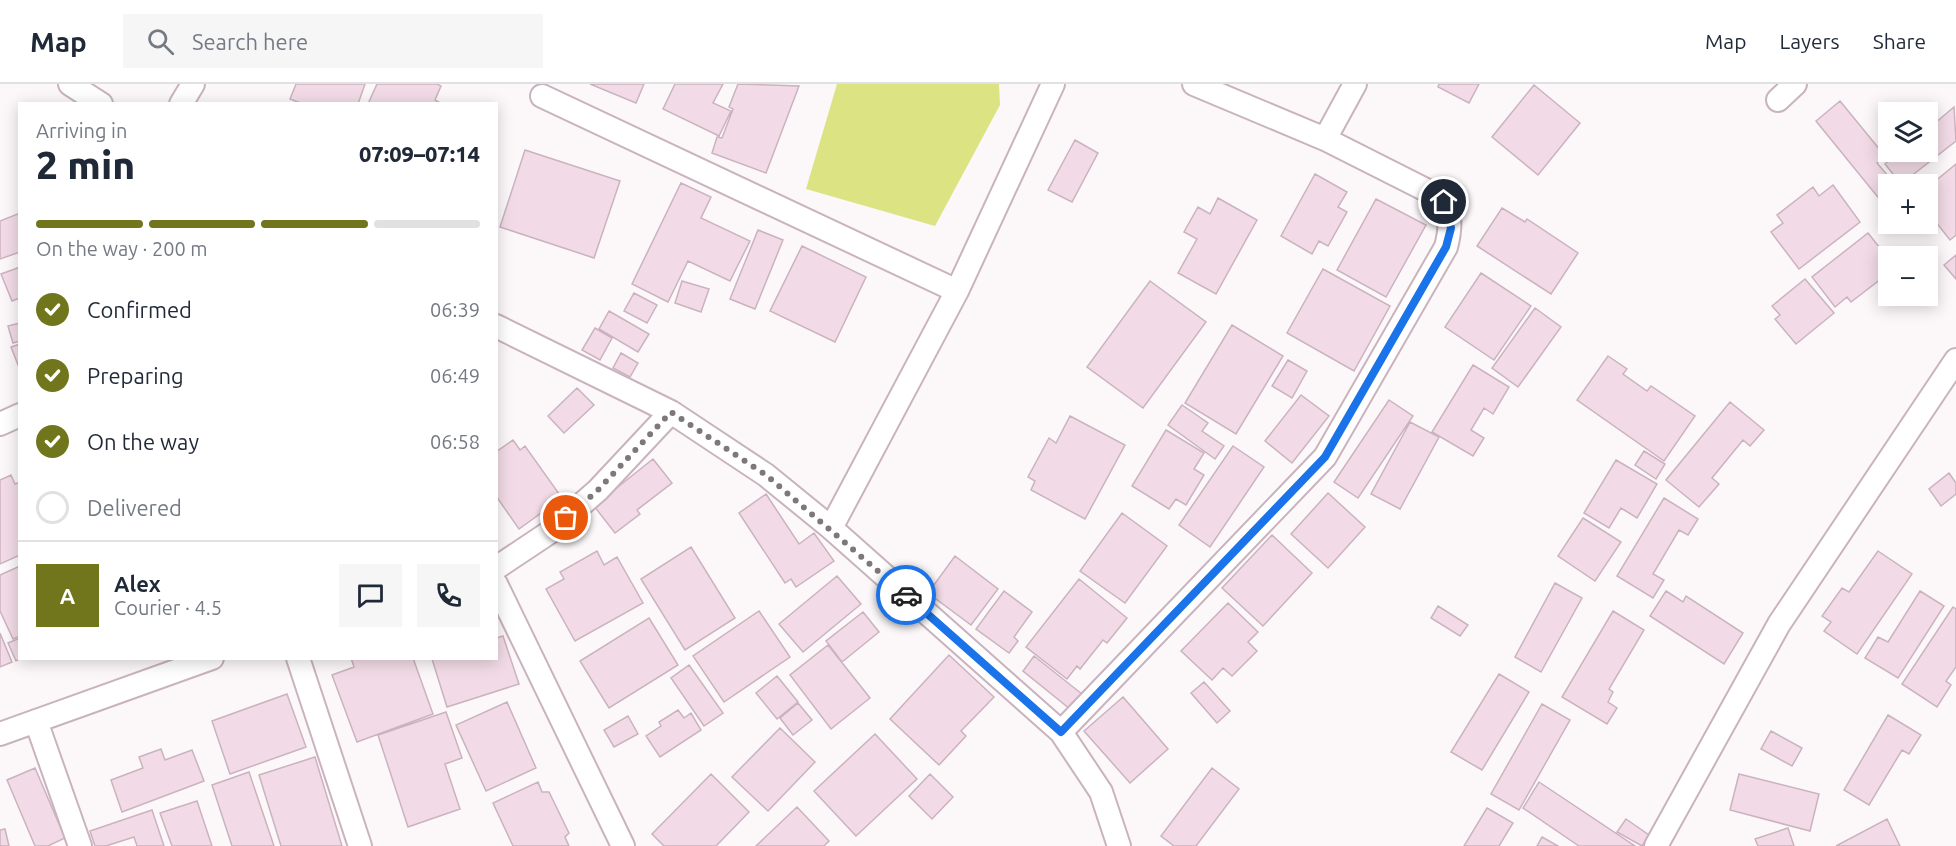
<!DOCTYPE html>
<html lang="en">
<head>
<meta charset="utf-8">
<style>
  :root { --surface:#fff; --page:#f6f6f7; --text:#1f2937; --muted:#747a83; --line:#e0e1e3; --accent:#71761d }
  body { margin:0; font-family:Ubuntu,sans-serif; background:var(--page); color:var(--text); height:100vh; display:flex; flex-direction:column; font-size:22px; white-space:nowrap }
  * { box-sizing:border-box; margin:0 }
  p { font-size:20px; color:var(--muted) }
  .icon { flex:none; width:33px; height:33px; fill:none; stroke:currentColor; stroke-width:2; stroke-linecap:round; stroke-linejoin:round }
  .map { position:relative; flex:1; overflow:hidden }
  .sheet { position:absolute; left:18px; top:18px; width:480px; height:558px; display:flex; flex-direction:column; background:var(--surface); border-radius:0px; box-shadow:0 3px 15px #0003 }
  .sheet>* { flex:none }
  .buttons { position:absolute; left:1878px; top:18px; display:grid; gap:12px }
  .buttons a { display:grid; place-items:center; width:60px; height:60px; border-radius:0px; background:var(--surface); box-shadow:0 3px 15px #0003; font-size:30px }
  .pin { position:absolute; display:grid; place-items:center; width:51px; height:51px; color:#fff; margin:-26px; border:3px solid #fff; border-radius:50%; box-shadow:0 2px 6px #0007 }
  .courier { position:absolute; display:grid; place-items:center; width:60px; height:60px; margin:-30px; border:4px solid #1a73e8; border-radius:50%; background:#fff; color:#222; box-shadow:0 2px 8px #0007 }
  .overview em { font-style:normal; font-weight:800 }
  .overview div { display:flex; flex-direction:column-reverse }
  .overview { display:flex; align-items:center; justify-content:space-between; height:102px; padding:0 18px }
  h1 { font-size:39px; font-weight:800; line-height:45px }
  .bar { display:grid; grid-template-columns:repeat(4,1fr); gap:9px 6px; align-content:center; height:72px; padding:0 18px }
  .bar i { height:8px; border-radius:4px; background:var(--line) }
  .bar .active { background:var(--accent) }
  .bar p { grid-column:span 4 }
  .line { display:flex; align-items:center; gap:15px; padding:0 18px; border-top:2px solid var(--line) }
  .line div { flex:1 }
  .round { display:grid; place-items:center; flex:none; width:63px; height:63px; border-radius:0px; background:var(--page) }
  ol { padding:0 18px; list-style:none }
  li { display:flex; align-items:center; gap:18px; height:66px }
  li p { margin-inline-start:auto }
  li .icon { padding:6px; border-radius:50%; background:var(--accent); color:#fff; stroke-width:4 }
  li:last-child { color:var(--muted) }
  li i { width:33px; height:33px; border:3px solid var(--line); border-radius:50% }
  header { display:flex; align-items:center; gap:36px; box-sizing:border-box; height:84px; padding:0 30px; background:var(--surface); border-bottom:2px solid var(--line) }
  header strong { font-size:28px }
  nav { display:flex; gap:33px; margin-inline-start:auto; font-size:21px }
  .search { width:420px; height:54px; background:var(--page); display:flex; align-items:center; gap:15px; box-sizing:border-box; padding:0 21px; border-radius:0px; color:var(--muted); font-size:22px }
  .map>svg:first-child { display:block }
  .green { fill:#dce383 }
  .building { fill:#f2dbe6; stroke:#cab3be; stroke-width:1.5 }
  .lines { fill:none; stroke-linecap:round; stroke-linejoin:round }
  .minor-casing { stroke:#c9b3be; stroke-width:26 }
  .minor { stroke:#fff; stroke-width:22 }
  .done { stroke:#7e777b; stroke-width:6; stroke-dasharray:0 10.8 }
  .route { stroke:#1a73e8; stroke-width:8 }
</style>
</head>
<body>
<header>
<strong>Map</strong>
<div class="search"><svg class="icon" aria-label="search" viewBox="0 0 24 24"><circle cx="10" cy="10" r="6"/><path d="M15 15l6 6"/></svg>Search here</div>
<nav><a>Map</a><a>Layers</a><a>Share</a></nav>
</header>
<div class="map">
<svg width="1956" height="762" viewBox="0 0 1956 762">
  <rect width="100%" height="100%" fill="#fcf8fa"/>
  <!-- green -->
  <path class="green" d="M837,0H999L1000,21L935,142L806,105Z"/>
  <!-- building -->
  <path class="building" d="M296,0H365L358,20H303L290,15Z
    M377,0H437L441,2L435,16L442,20H368Z
    M590,0H644L636,19Z
    M675,0H723L713,19L731,27L719,52L663,25Z
    M738,0L799,2L766,89L712,69L717,53L722,54L733,25L729,23Z
    M1439,0H1479L1469,19L1438,3Z
    M1534,1L1580,39L1538,91L1492,53Z
    M1840,17L1885,72L1877,79L1895,100H1888V111L1881,117L1816,37Z
    M1954,23L1956,57L1901,100L1885,80L1899,68H1928V45Z
    M1075,56L1098,69L1072,118L1048,106Z
    M525,66L620,97L594,174L500,143Z
    M1956,80V151L1950,156L1928,128V103Z
    M1315,90L1347,108L1338,123L1347,128L1328,162L1319,157L1312,170L1281,152Z
    M681,99L711,113L701,134L750,157L730,197L688,177L668,218L632,200Z
    M1833,101L1860,138L1799,185L1771,148L1783,139L1777,131L1813,103L1819,112Z
    M1218,114L1257,136L1216,210L1178,189L1197,155L1184,148L1198,123L1210,130Z
    M1376,115L1426,141L1386,213L1337,186Z
    M1502,124L1525,138L1527,135L1578,169L1551,210L1477,162Z
    M20,129V168L0,175V137Z
    M758,146L783,156L755,225L730,215Z
    M1868,149L1888,174V181L1882,186L1886,191L1851,218L1847,213L1835,223L1812,193Z
    M802,162L866,193L835,258L770,227Z
    M1956,171V195L1944,181Z
    M20,183V214L12,217L1,190Z
    M1323,185L1390,222L1354,287L1287,249Z
    M1481,189L1531,222L1494,276L1445,243Z
    M1805,195L1834,229L1796,260L1775,235L1780,231L1772,222Z
    M682,197L709,205L701,228L675,219Z
    M1150,197L1206,238L1143,324L1087,283Z
    M634,209L657,221L647,239L624,227Z
    M1535,224L1561,243L1518,303L1492,284Z
    M609,227L649,250L638,268L599,245Z
    M20,239V257L13,259L8,242Z
    M1232,241L1283,272L1236,350L1185,319Z
    M595,244L612,254L600,276L582,266Z
    M20,260V286L11,263Z
    M621,269L638,279L630,293L613,284Z
    M1608,272L1627,285L1623,290L1647,307L1651,302L1695,332L1664,377L1577,316Z
    M1288,276L1307,287L1292,314L1272,302Z
    M1473,281L1509,303L1493,330L1484,324L1471,346L1484,354L1473,372L1432,348Z
    M577,304L594,321L564,349L548,332Z
    M1301,311L1329,332L1292,379L1265,357Z
    M1389,316L1413,332L1358,414L1334,398Z
    M1730,318L1764,346L1750,362L1743,356L1712,394L1719,400L1699,423L1666,396Z
    M1182,321L1208,339L1202,347L1224,362L1215,375L1168,341Z
    M1070,332L1125,361L1085,435L1031,406L1035,397L1028,393L1049,354L1056,359Z
    M1410,338L1439,353L1400,425L1371,410Z
    M1166,346L1204,369L1194,385L1204,391L1186,421L1176,415L1169,425L1132,402Z
    M513,356L520,366L525,362L562,414L519,445L496,412V368Z
    M1233,362L1264,383L1210,463L1179,441Z
    M1644,367L1665,380L1656,395L1635,381Z
    M653,375L672,399L637,426L640,430L615,449L594,422Z
    M1616,376L1657,400L1637,434L1621,424L1609,444L1584,429Z
    M1949,389L1956,399V410L1941,422L1929,405Z
    M11,391L15,400L20,398V471L0,480V396Z
    M1328,409L1365,443L1328,484L1291,450Z
    M766,410L799,460L814,449L834,477L796,503L791,495L785,499L739,429Z
    M1664,414L1698,435L1688,451L1679,446L1653,490L1664,496L1653,514L1617,492Z
    M1122,429L1167,462L1125,519L1080,487Z
    M1583,434L1621,458L1595,497L1558,472Z
    M1272,451L1312,489L1263,542L1222,504Z
    M691,463L735,534L685,566L641,495Z
    M597,467L604,481L617,473L643,519L575,557L546,505L564,495L560,488Z
    M1878,467L1912,490L1857,570L1824,547L1831,538L1822,532L1842,504L1849,508Z
    M955,472L998,505L971,541L928,509Z
    M20,482V552L13,555L0,527V491Z
    M837,492L861,520L803,568L779,540Z
    M1079,495L1127,534L1107,559L1103,556L1080,585L1077,582L1067,595L1026,563Z
    M1555,499L1582,514L1541,588L1515,573Z
    M1004,507L1032,528L1014,553L1018,557L1009,569L976,545Z
    M1666,507L1683,518L1686,512L1743,549L1724,580L1650,532Z
    M1920,507L1944,522L1898,594L1865,574L1878,553L1888,558Z
    M1228,519L1258,548L1248,558L1257,567L1232,592L1223,584L1212,596L1181,567Z
    M1438,522L1468,541L1460,552L1431,534Z
    M1953,523L1956,525V583L1946,597L1951,601L1937,623L1902,600Z
    M759,527L790,573L724,618L693,572Z
    M1613,527L1644,546L1609,605L1613,608L1608,618L1617,624L1607,640L1562,613Z
    M863,528L879,548L842,578L826,557Z
    M649,534L678,581L609,624L580,577Z
    M0,549L12,578L0,583Z
    M503,552L519,600L447,623L432,575L496,574V554Z
    M20,554L21,574L16,577L8,559Z
    M828,561L870,614L831,645L790,591Z
    M949,571L994,613L961,647L966,652L939,681L890,635Z
    M1034,572L1082,610L1070,625L1023,587Z
    M351,574H413L433,630L357,658L332,591L354,583Z
    M689,581L723,629L704,642L671,594Z
    M1499,590L1529,608L1482,686L1451,668Z
    M777,592L798,618L777,635L756,609Z
    M1204,598L1230,627L1217,639L1191,609Z
    M287,610L306,663L230,690L212,637Z
    M1123,613L1168,665L1130,699L1084,647Z
    M507,618L536,684L486,707L456,641Z
    M798,619L812,636L793,651L780,634Z
    M1542,620L1570,636L1519,726L1491,710Z
    M678,626L684,634L691,629L701,646L660,673L646,652L661,642L659,638Z
    M446,628L462,674L445,680L460,725L408,743L378,651Z
    M1888,631L1921,651L1909,670L1902,666L1869,721L1844,706Z
    M628,632L638,650L614,663L604,646Z
    M780,644L815,678L768,727L732,693Z
    M1771,647L1802,664L1792,682L1761,665Z
    M875,650L917,695L856,752L814,707Z
    M161,665L165,676L192,666L204,697L122,728L111,696L143,684L139,673Z
    M315,673L342,762H281L259,691Z
    M35,684L65,754L48,762H35L7,696Z
    M1212,684L1239,705L1196,762H1174L1161,752Z
    M249,688L274,762H232L212,701Z
    M711,690L749,728L716,762H664L652,750Z
    M930,690L953,713L932,735L909,712Z
    M1739,690L1819,710L1810,747L1730,726Z
    M538,698L542,708H549L569,749L565,753L569,762H513L493,719Z
    M1539,698L1635,762H1579L1523,724Z
    M197,717L212,762H172L160,729Z
    M797,723L829,757L824,762H756Z
    M1487,724L1513,739L1499,762H1464Z
    M152,726L164,762H137L134,753L106,762H95L90,747Z
    M1626,735L1649,751L1642,762L1617,748Z
    M1887,735L1900,762H1836Z
    M1788,744L1794,762H1758L1755,755Z
    M5,745L9,762H0V746Z
    M1542,753L1558,762H1537Z"/>
  <g class="lines">
    <defs>
      <path id="minor" d="M70,0L101,20
        M1194,0L1325,55L1355,0
        M542,12L957,207
        M1778,16L1795,0
        M181,20L193,0
        M496,242L671,328L766,391L831,444L1061,648L1101,708L1119,762
        M0,340L20,331
        M831,444L957,207L1053,0
        M496,484L550,448L598,406L671,328
        M496,500L623,762
        M298,574L360,762
        M36,637L80,762
        M1061,648L1325,373L1446,163C1452,140 1452,124 1432,109L1325,55
        M0,650L212,574
        M1656,762L1779,540L1956,276"/>
    </defs>
    <!-- minor casing -->
    <use href="#minor" class="minor-casing"/>
    <!-- minor -->
    <use href="#minor" class="minor"/>
  </g>
  <g class="lines">
    <!-- done -->
    <path class="done" d="M566,434L598,406L671,328L766,391L906,511"/>
    <!-- route -->
    <path class="route" d="M906,511L1061,648L1325,373L1446,163L1451,144L1444,118"/>
  </g>
</svg>
<div class="buttons">
<a><svg class="icon" aria-label="layers" viewBox="0 0 24 24"><path d="M12 4l9 5-9 5-9-5zM3 14l9 5 9-5"/></svg></a>
<a>+</a>
<a>−</a>
</div>
<div class="pin" style="left:566px;top:434px;background:#ea580c"><svg class="icon" aria-label="bag" viewBox="0 0 24 24"><path d="M5 8h14l-1 12H6zM9 8a3 3 0 0 1 6 0"/></svg></div>
<div class="pin" style="left:1444px;top:118px;background:#1f2937"><svg class="icon" aria-label="home" viewBox="0 0 24 24"><path d="M3 11l9-7 9 7M6 9v11h12V9"/></svg></div>
<div class="courier" style="left:906px;top:511px"><svg class="icon" aria-label="car" viewBox="0 0 24 24"><path d="M5 17H2v-5l4-1 3-4h7l3 4 3 1v5h-3M9 17h6M6 11h13"/><circle cx="7" cy="17" r="2"/><circle cx="17" cy="17" r="2"/></svg></div>
<section class="sheet">
<div class="overview"><div><h1>2 min</h1><p>Arriving in</p></div><em>07:09–07:14</em></div>
<div class="bar"><i class="active"></i><i class="active"></i><i class="active"></i><i></i><p>On the way · 200 m</p></div>
<ol>
<li><svg class="icon" aria-label="check" viewBox="0 0 24 24"><path d="M5 12l5 5 9-10"/></svg>Confirmed<p>06:39</p></li>
<li><svg class="icon" aria-label="check" viewBox="0 0 24 24"><path d="M5 12l5 5 9-10"/></svg>Preparing<p>06:49</p></li>
<li><svg class="icon" aria-label="check" viewBox="0 0 24 24"><path d="M5 12l5 5 9-10"/></svg>On the way<p>06:58</p></li>
<li><i></i>Delivered</li>
</ol>
<div class="line" style="height:108px"><b class="round" style="background:var(--accent);color:#fff">A</b><div><b>Alex</b><p>Courier · 4.5</p></div><a class="round"><svg class="icon" aria-label="chat" viewBox="0 0 24 24"><path d="M4 5h16v11H9l-5 4z"/></svg></a><a class="round"><svg class="icon" aria-label="phone" viewBox="0 0 24 24"><path d="M5 4h4l2 5-3 2q2 4 5 5l2-3 5 2v4C11 20 4 13 5 4z"/></svg></a></div>
</section>
</div>
</body>
</html>
